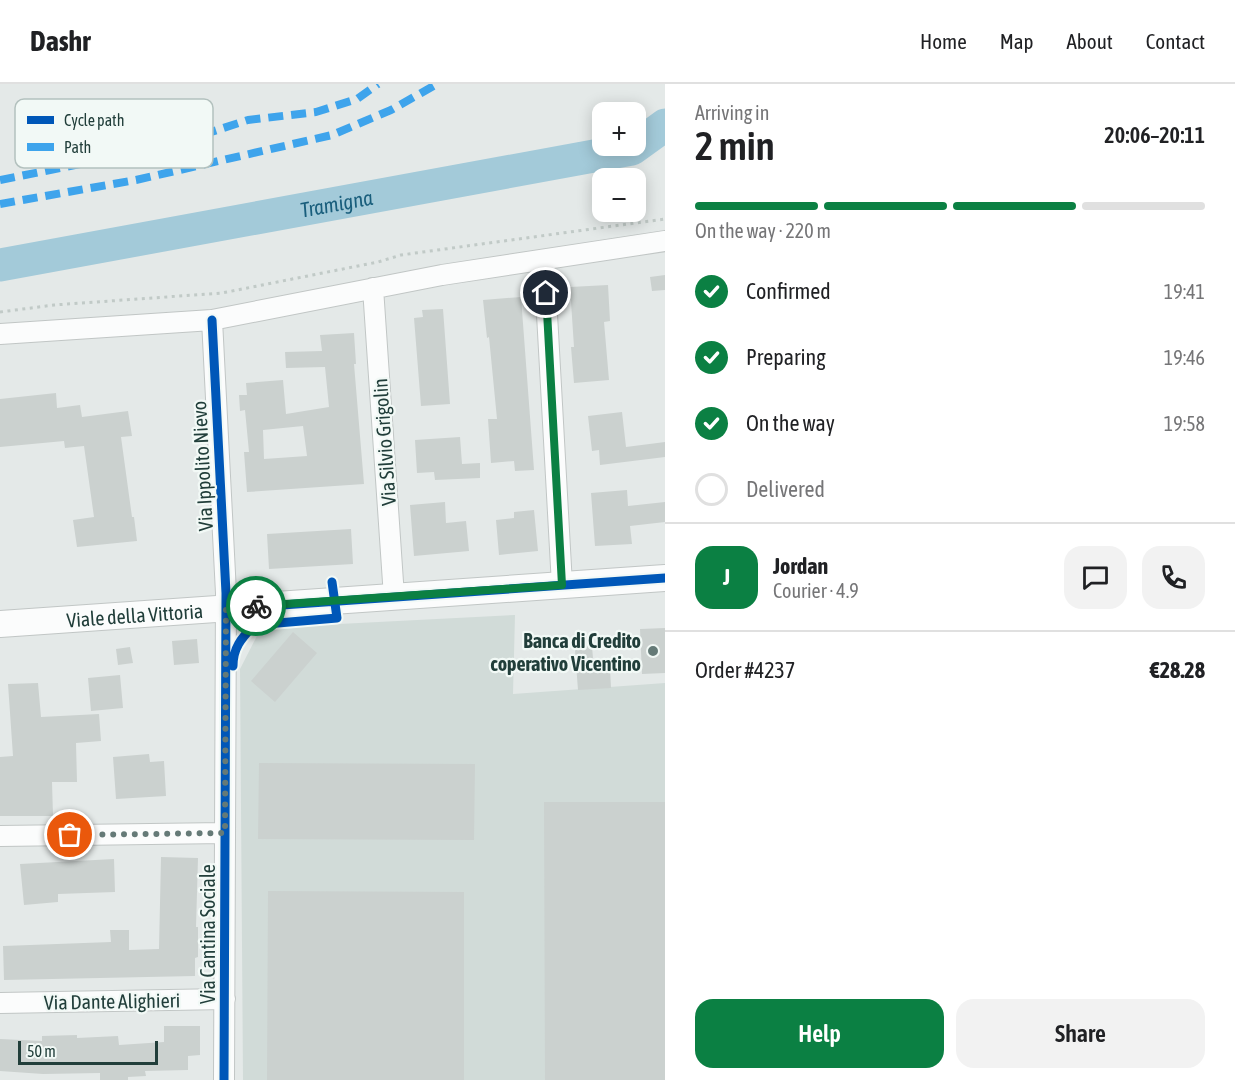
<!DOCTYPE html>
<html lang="en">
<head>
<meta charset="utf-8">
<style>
  :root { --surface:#fff; --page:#f2f2f2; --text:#202124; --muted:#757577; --line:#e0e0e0; --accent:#0b8043 }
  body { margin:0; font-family:"Asap Condensed",sans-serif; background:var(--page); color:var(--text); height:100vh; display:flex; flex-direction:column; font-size:22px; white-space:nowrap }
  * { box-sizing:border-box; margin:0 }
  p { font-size:20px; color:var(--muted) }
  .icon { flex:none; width:33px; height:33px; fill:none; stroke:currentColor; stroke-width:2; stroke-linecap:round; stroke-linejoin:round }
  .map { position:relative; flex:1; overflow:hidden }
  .panel { display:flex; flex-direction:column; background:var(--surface); width:570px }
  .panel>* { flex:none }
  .buttons { position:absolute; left:592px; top:18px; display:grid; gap:12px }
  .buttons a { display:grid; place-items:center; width:54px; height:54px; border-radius:12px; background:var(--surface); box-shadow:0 3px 15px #0003; font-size:30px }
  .scale { position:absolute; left:18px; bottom:15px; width:140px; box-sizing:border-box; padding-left:6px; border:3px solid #213e3a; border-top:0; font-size:16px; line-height:21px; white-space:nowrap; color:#213e3a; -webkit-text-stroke:4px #f2f9f6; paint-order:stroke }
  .pin { position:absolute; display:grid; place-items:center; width:51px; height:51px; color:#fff; margin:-26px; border:3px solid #fff; border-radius:50%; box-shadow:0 2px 6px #0007 }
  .courier { position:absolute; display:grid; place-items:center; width:60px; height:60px; margin:-30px; border:4px solid #0b8043; border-radius:50%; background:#fff; color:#222; box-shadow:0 2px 8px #0007 }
  .overview em { font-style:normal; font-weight:600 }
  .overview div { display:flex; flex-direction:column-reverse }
  .overview { display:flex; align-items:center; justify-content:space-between; height:102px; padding:0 30px }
  h1 { font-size:39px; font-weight:600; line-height:45px }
  .bar { display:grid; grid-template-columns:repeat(4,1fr); gap:9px 6px; align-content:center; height:72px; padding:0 30px }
  .bar i { height:8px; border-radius:4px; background:var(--line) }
  .bar .selected { background:var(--accent) }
  .bar p { grid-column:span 4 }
  .line { display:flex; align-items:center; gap:15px; padding:0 30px; border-top:2px solid var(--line) }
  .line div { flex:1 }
  .round { display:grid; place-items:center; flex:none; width:63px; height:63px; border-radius:18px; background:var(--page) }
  ol { padding:0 30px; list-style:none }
  li { display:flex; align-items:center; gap:18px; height:66px }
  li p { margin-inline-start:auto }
  li .icon { padding:6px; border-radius:50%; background:var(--accent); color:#fff; stroke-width:4 }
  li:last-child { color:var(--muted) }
  li i { width:33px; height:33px; border:3px solid var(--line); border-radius:50% }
  .cta { display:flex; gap:12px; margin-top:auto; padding:12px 30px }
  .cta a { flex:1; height:69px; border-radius:18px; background:var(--accent); color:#fff; font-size:24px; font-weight:600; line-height:69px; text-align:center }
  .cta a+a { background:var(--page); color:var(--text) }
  header { display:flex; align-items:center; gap:36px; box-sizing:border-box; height:84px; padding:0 30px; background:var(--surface); border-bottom:2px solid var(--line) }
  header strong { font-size:28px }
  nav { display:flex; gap:33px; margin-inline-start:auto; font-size:21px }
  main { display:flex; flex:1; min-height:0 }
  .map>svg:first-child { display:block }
  .built { fill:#d1dbd8 }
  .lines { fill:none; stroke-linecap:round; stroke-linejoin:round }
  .river { stroke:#a3cad9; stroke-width:33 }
  .building { fill:#cbd1cf; fill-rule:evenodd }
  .minor-casing { stroke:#c1c6c5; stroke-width:22 }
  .tertiary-casing { stroke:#c1c6c5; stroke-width:28 }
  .path { stroke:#c1cac7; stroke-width:3; stroke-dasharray:3 4.5; stroke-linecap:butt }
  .minor { stroke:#fbfcfc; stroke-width:20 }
  .tertiary { stroke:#fbfcfc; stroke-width:26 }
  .quiet { stroke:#3ea4ec; stroke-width:8; stroke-dasharray:15 8; stroke-linecap:butt }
  .cycleway-casing { stroke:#f2f9f6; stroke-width:13 }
  .cycleway { stroke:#0057b8; stroke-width:9 }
  .done { stroke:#657a77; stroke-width:6; stroke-dasharray:0 10.8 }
  .route { stroke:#0b8043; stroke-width:8 }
  .poi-dot { fill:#657a77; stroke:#f2f9f6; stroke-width:2 }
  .labels { text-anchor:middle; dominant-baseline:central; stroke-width:4.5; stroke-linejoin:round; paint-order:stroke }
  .street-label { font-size:20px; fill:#213e3a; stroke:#f2f9f6 }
  .poi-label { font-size:20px; font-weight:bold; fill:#213e3a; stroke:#f2f9f6; text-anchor:end }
  .water-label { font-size:21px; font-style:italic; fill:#195e7c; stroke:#f2f9f6 }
  .key { fill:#f2f9f6; stroke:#b3c1be; stroke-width:1.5 }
  .key-label { font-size:16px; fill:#213e3a }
</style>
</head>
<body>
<header>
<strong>Dashr</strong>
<nav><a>Home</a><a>Map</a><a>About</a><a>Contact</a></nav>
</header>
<main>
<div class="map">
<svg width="665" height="996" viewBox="0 0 665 996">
  <rect width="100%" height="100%" fill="#e4e9e8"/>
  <!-- built -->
  <path class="built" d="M515,531L513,610L665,599V996H243L240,585L261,544Z"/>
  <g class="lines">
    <!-- river -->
    <path class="river" id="s1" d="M0,181L632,65L665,41"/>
  </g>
  <!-- building -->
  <path class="building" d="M665,191V206L652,207L650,193Z
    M608,201L610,237L604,238L609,296L574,299L571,263H574L570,203Z
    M521,213L534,386L515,387L514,377L491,379L488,335H497L489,253L487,254L483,216Z
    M443,225L450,320L421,322L414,234L423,233L422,226Z
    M354,249L356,280H354L364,400L247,408L244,368H249L245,326L240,327L239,311H247L246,299L283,296L286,330L329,323L325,283L286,284L285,268L322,267L320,251ZM303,342L307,372L264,375L263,346Z
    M56,309L57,324L80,321L82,333L128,327L132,352L121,353L132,433H134L137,457L77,463L73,436L94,433L84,362L65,364L64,357L0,363V315Z
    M622,328L626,363L665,358V373L600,381L599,366L592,367L588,332Z
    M460,353L462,380L480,379V394L435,396L434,388L417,389L415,356Z
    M627,406L628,422L665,418V438L630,442L632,460L595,462L591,409Z
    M445,418L446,439L466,437L469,467L414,472L410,421Z
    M534,426L538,467L499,471L496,436L514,434V428Z
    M351,445L353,480L269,485L267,450Z
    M665,544V589L642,590L640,545Z
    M293,548L317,569L275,618L251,597Z
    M591,552L594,585L610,584L611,604L578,606L574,553Z
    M197,555L199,579L174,581L172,557Z
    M130,563L133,579L118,581L116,565Z
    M120,591L123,624L91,627L88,594Z
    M38,599L41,633L99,630L101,657L76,659L77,698H52L53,732H0V673L13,672L8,600Z
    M149,670L150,678L164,677L166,712L116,715L113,673Z
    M259,679L475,680L474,756L258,755Z
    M544,718H665V996H545Z
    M161,773L198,774L196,843H198V873L195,874V892L4,896L3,862L111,858L110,846H129V866L159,865Z
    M114,775L115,808L58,810V818L24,821L20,780Z
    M268,807L464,808V996H267Z
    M164,942H200V971L188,972V986L145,987L146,992L128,993V996H100V989L43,990L0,987V955L42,957V952L77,951V954L118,952L119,961L164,958Z"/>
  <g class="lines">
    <defs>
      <path id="minor" d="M544,176L562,501
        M373,204L394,513
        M212,236L226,509L224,996
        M0,250L212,236L442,191L665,157
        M0,752L225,749
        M0,919L225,915"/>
      <g id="tertiary">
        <path id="s2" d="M0,540L665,494"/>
      </g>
    </defs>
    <!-- minor casing -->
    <use href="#minor" class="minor-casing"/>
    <!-- tertiary casing -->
    <use href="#tertiary" class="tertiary-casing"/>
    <!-- path -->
    <path class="path" d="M0,228L54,221L222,209L378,178L401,171L665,135"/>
    <!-- minor -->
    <use href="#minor" class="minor"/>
    <!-- tertiary -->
    <use href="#tertiary" class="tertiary"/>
    <!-- quiet -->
    <path class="quiet" d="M0,96L165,63L248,36L316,28L357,15L378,0
      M0,120L136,96L332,51L391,26L437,0"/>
    <defs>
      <path id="cycleway" d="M212,236L226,509L224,996
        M226,525L665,494
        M233,582C233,563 242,554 254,541L337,534L332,498"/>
    </defs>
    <!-- cycleway casing -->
    <use href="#cycleway" class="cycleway-casing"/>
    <!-- cycleway -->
    <use href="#cycleway" class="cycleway"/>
  </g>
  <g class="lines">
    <!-- done -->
    <path class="done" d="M70,751L225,749L226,525L256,522"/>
    <!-- route -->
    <path class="route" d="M256,522L562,501L546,209"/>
  </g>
  <!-- markers -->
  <circle class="poi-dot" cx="653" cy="567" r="6"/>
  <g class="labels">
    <!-- street labels -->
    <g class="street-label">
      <text transform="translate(384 358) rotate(-94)">Via Silvio Grigolin</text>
      <text transform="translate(202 382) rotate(-93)">Via Ippolito Nievo</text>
      <text stroke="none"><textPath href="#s2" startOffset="135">Viale della Vittoria</textPath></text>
      <text transform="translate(207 850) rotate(-90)">Via Cantina Sociale</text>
      <text transform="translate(112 917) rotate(-1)">Via Dante Alighieri</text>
    </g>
    <!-- poi labels -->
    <g class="poi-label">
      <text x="641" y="556">Banca di Credito<tspan x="641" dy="23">coperativo Vicentino</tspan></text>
    </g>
    <!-- water labels -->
    <g class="water-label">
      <text stroke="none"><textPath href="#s1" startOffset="342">Tramigna</textPath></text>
    </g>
  </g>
  <!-- legend -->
  <rect x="15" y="15" width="198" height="69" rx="9" class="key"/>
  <rect x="27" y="32" width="27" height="8" fill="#0057b8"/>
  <rect x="27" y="59" width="27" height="8" fill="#3ea4ec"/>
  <g class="key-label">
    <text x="64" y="42">Cycle path</text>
    <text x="64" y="69">Path</text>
  </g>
</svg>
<div class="buttons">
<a>+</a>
<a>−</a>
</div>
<div class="scale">50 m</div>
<div class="pin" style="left:70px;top:751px;background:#ea580c"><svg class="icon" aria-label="bag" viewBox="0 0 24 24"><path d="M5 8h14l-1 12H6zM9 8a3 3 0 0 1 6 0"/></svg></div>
<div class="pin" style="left:546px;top:209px;background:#1f2937"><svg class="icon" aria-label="home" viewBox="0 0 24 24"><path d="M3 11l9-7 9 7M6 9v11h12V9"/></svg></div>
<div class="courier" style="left:256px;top:522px"><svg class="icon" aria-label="bike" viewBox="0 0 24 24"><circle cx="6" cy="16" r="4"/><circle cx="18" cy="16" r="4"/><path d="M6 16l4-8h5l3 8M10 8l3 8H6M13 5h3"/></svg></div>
</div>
<section class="panel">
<div class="overview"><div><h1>2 min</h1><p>Arriving in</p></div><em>20:06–20:11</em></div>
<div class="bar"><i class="selected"></i><i class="selected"></i><i class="selected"></i><i></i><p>On the way · 220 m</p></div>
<ol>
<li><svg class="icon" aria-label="check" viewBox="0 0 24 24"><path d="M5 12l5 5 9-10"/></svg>Confirmed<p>19:41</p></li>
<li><svg class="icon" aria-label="check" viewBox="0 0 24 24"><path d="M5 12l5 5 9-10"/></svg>Preparing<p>19:46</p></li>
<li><svg class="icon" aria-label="check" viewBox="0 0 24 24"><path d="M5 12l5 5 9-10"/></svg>On the way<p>19:58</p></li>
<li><i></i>Delivered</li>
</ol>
<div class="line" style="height:108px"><b class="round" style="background:var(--accent);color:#fff">J</b><div><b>Jordan</b><p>Courier · 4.9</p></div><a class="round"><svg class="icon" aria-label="chat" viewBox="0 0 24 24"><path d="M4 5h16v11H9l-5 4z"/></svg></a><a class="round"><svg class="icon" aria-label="phone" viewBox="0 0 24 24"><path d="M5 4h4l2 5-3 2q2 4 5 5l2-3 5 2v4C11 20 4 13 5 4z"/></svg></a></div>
<div class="line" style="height:78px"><div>Order #4237</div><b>€28.28</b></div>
<div class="cta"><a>Help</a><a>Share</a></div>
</section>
</main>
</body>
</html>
